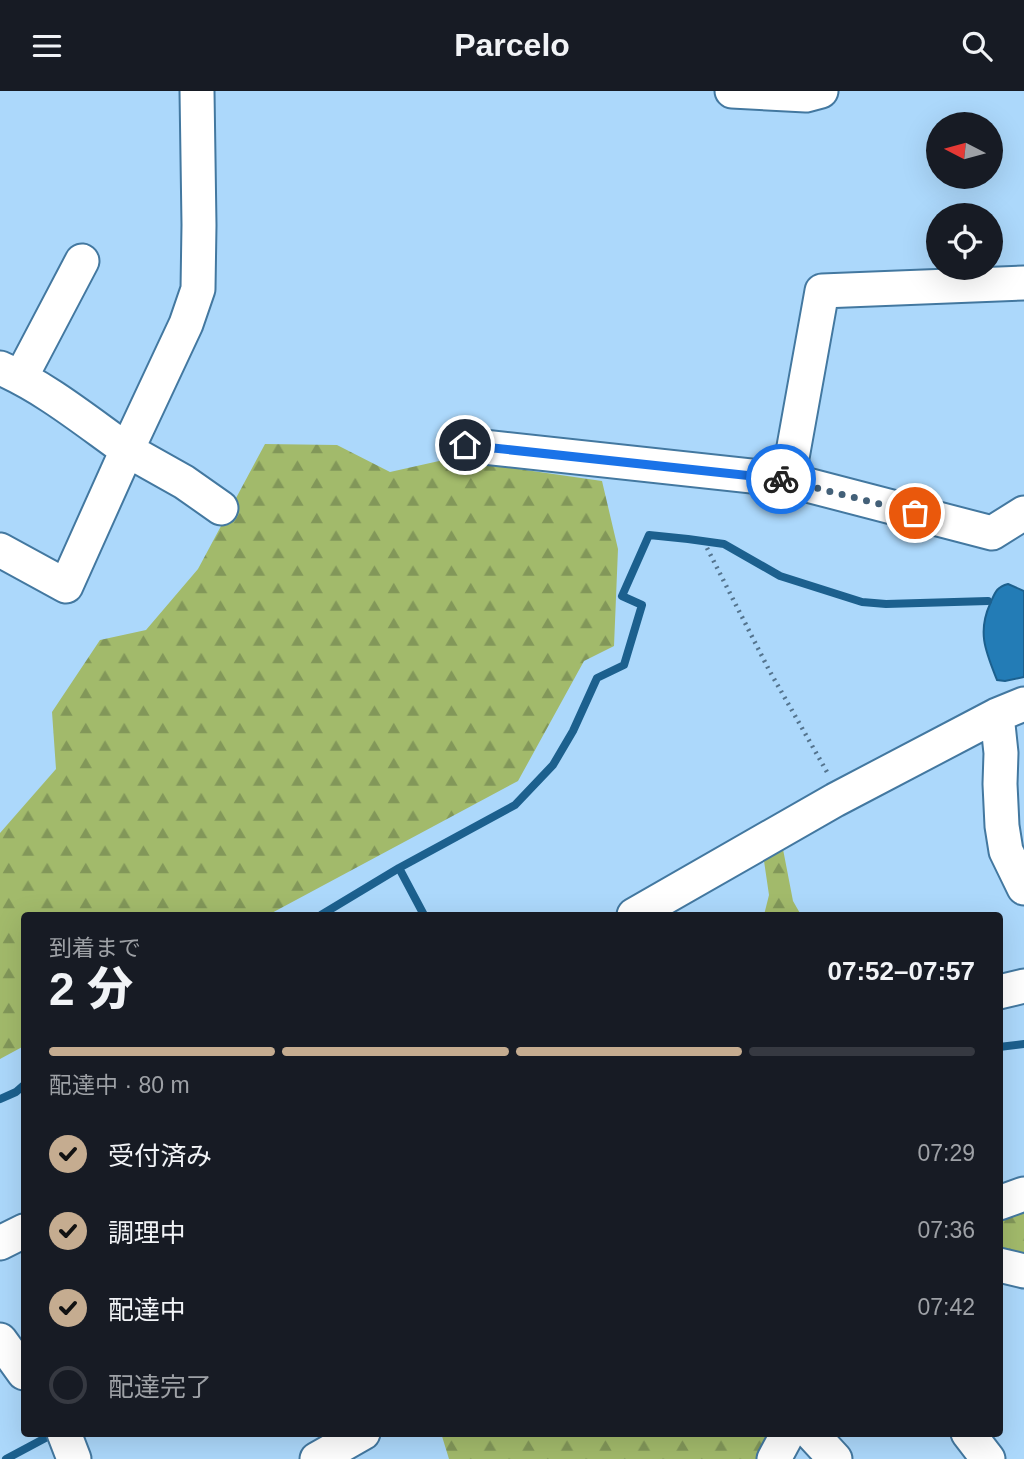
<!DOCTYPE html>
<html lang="ja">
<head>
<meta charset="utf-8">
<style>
  :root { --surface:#171b24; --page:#20242c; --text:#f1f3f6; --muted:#9ea1a6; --line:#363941; --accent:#c5ac90 }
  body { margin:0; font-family:Helvetica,"Noto Sans JP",sans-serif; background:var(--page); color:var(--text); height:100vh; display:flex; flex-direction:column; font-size:26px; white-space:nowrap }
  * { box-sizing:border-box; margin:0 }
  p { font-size:23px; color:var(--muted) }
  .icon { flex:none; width:38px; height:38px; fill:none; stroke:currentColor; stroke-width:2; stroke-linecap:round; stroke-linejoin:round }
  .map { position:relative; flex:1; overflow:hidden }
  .sheet { position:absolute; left:21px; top:821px; width:982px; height:525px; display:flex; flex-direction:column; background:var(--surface); border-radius:7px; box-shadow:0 7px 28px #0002 }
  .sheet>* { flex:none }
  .needle { width:46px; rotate:276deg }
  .tools { position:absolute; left:926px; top:21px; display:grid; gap:14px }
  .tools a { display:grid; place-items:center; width:77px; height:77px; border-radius:50%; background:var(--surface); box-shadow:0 7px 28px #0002; font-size:35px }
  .pin { position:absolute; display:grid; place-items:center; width:60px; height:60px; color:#fff; margin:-30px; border:4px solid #fff; border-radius:50%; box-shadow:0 2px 7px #0007 }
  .courier { position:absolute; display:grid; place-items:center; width:70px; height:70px; margin:-35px; border:5px solid #1a73e8; border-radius:50%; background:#fff; color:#222; box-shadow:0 2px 9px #0007 }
  .overview em { font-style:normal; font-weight:800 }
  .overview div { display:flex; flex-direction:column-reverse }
  .overview { display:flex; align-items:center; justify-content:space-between; height:119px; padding:0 28px }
  h1 { font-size:46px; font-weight:800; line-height:52px }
  .bar { display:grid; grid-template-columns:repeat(4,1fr); gap:10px 7px; align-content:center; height:84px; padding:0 28px }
  .bar i { height:9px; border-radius:5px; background:var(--line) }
  .bar .selected { background:var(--accent) }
  .bar p { grid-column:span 4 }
  ol { padding:0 28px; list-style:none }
  li { display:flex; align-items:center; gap:21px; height:77px }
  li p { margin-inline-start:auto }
  li .icon { padding:7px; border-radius:50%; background:var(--accent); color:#111; stroke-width:4 }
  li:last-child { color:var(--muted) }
  li i { width:38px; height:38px; border:4px solid var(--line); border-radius:50% }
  header { display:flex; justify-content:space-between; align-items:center; height:91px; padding:0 28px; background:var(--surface); font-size:32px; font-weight:800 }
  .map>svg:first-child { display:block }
  .forest { fill:url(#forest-firs) }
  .water { fill:#237cb6; stroke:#1c608e; stroke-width:2 }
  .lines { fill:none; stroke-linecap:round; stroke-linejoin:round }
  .stream { stroke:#1c608e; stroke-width:8 }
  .minor-casing { stroke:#4378a0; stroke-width:37 }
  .path { stroke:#54748e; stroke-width:4.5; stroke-dasharray:2 5; stroke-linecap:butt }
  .minor { stroke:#fff; stroke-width:33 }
  .done { stroke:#436078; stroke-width:7; stroke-dasharray:0 12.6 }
  .route { stroke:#1a73e8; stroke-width:9 }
</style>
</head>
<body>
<header><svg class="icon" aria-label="menu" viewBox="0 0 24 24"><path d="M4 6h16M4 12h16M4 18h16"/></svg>Parcelo<svg class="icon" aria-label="search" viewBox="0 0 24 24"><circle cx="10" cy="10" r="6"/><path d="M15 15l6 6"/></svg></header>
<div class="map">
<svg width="1024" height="1368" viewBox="0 0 1024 1368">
  <defs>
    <pattern id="forest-firs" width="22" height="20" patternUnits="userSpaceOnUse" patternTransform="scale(1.75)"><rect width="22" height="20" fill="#a2ba6b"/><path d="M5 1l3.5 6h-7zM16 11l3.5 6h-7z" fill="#829759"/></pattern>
  </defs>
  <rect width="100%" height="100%" fill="#acd8fb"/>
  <!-- forest -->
  <path class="forest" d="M265,353L337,354L390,381L448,368L602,390L618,458L614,555L584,570L518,690L268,824H24V955L0,968V742L56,678L52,621L100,549L146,539L198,478Z
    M782,753L793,810L801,824H764L769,804L764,770Z
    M1024,1112V1171L999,1166V1121Z
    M441,1342H772L763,1368H449Z"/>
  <!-- water -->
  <path class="water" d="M1008,493L1024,500V586L1005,590L997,589C986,561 977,542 990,513C995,502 996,496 1008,493Z"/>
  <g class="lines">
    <!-- stream -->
    <path class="stream" d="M399,777L424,824
      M321,824L399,777L515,714L553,674L573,640L597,587L624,574L642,514L622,505L649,444L688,448L724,453L780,485L862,511L886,513L988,510
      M999,956L1024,953
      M0,1008L16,1001L24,994
      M6,1368L51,1344L53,1349"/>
    <defs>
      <path id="minor" d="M732,0L806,4L821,0
        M0,277C46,297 86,330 127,359L186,233L198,198L199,134L197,0
        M21,286L82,170
        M465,354L788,389L992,442L1024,422
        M788,389L822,200L1024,192
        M0,459L66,495L127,359L184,391L221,417
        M997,624L1001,662L1000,693L1002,735L1006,760L1024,797
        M634,824L835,709L997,624L1024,613
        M999,901L1024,895
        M999,1112L1024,1103
        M0,1152L24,1140
        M999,1174L1024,1180
        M0,1249L24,1282
        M64,1342L74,1368
        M811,1342L835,1368
        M968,1342L988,1368
        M317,1368L363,1342
        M774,1368L788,1342"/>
    </defs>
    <!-- minor casing -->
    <use href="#minor" class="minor-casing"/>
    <!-- path -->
    <path class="path" d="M707,457L769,579L827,681"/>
    <!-- minor -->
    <use href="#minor" class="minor"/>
  </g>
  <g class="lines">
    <!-- done -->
    <path class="done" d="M781,388L915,422"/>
    <!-- route -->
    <path class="route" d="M465,354L781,388"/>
  </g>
</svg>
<div class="tools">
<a><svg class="needle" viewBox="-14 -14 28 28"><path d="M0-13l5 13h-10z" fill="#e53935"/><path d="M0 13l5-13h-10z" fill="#9ea1a6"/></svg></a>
<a><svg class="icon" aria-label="locate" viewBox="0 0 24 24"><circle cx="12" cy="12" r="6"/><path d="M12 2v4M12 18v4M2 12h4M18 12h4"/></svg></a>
</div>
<div class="pin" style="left:915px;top:422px;background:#ea580c"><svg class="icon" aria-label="bag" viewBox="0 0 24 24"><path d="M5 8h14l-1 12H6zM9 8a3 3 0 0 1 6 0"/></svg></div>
<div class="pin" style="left:465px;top:354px;background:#1f2937"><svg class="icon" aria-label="home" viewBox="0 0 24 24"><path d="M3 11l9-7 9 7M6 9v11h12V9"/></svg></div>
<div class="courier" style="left:781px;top:388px"><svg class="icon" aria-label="bike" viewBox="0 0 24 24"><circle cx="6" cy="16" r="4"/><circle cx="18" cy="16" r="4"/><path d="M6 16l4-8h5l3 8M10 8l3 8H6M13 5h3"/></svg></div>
<section class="sheet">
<div class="overview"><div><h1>2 分</h1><p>到着まで</p></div><em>07:52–07:57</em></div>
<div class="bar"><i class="selected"></i><i class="selected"></i><i class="selected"></i><i></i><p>配達中 · 80 m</p></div>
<ol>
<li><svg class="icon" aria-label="check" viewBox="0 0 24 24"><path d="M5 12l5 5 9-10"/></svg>受付済み<p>07:29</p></li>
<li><svg class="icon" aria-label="check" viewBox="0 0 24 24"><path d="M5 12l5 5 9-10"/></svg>調理中<p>07:36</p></li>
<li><svg class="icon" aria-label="check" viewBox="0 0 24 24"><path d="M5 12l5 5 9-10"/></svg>配達中<p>07:42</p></li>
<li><i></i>配達完了</li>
</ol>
</section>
</div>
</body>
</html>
